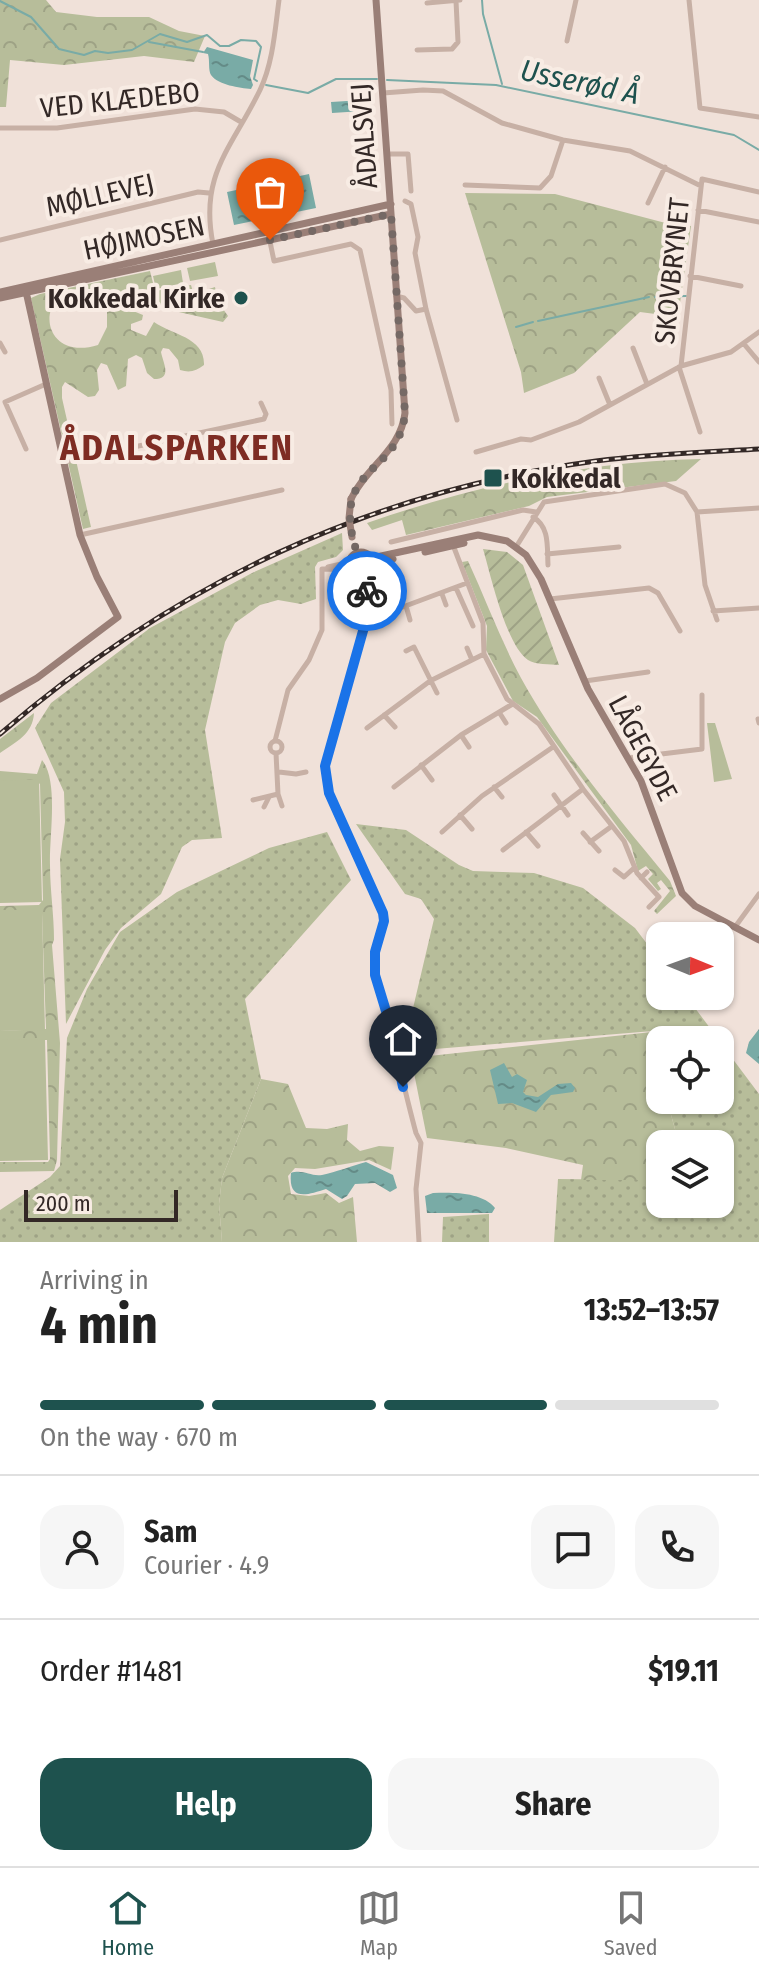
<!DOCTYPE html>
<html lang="en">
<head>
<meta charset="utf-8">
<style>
  :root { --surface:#fff; --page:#f6f6f6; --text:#222; --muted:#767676; --line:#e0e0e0; --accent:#1e524e }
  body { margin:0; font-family:"Fira Sans Condensed",sans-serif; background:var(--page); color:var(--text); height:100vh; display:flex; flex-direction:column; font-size:30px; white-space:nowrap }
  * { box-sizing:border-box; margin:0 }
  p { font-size:26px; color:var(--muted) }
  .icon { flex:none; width:44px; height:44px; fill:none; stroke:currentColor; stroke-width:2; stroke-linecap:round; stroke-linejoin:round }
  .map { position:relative; height:1242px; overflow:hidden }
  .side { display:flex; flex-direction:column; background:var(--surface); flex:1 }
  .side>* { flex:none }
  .needle { width:52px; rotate:91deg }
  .buttons { position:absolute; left:646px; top:922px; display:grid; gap:16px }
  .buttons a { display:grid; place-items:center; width:88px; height:88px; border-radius:16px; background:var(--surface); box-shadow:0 2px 6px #0004; font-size:40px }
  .scale { position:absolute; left:24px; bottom:20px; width:154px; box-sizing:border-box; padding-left:8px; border:4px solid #332826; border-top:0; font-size:22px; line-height:28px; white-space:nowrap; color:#332826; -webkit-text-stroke:6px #f8ece4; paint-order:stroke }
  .pin { position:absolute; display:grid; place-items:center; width:68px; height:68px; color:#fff; margin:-82px -34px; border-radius:50% 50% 50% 0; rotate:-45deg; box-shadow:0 0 8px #0007 }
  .pin .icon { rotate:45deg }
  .courier { position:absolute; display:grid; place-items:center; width:80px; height:80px; margin:-40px; border:6px solid #1a73e8; border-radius:50%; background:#fff; color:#222; box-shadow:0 2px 10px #0007 }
  .head em { font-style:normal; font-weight:700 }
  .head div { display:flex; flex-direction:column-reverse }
  .head { display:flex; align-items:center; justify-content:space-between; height:136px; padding:0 40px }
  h1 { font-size:52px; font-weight:700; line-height:60px }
  .bar { display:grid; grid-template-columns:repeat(4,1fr); gap:12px 8px; align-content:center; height:96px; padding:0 40px }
  .bar i { height:10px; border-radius:6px; background:var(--line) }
  .bar .selected { background:var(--accent) }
  .bar p { grid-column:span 4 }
  .line { display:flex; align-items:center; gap:20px; padding:0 40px; border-top:2px solid var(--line) }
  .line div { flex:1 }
  .round { display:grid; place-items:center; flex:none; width:84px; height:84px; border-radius:24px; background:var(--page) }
  .primary-button { display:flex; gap:16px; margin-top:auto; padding:16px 40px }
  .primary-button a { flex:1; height:92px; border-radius:24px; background:var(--accent); color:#fff; font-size:32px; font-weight:700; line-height:92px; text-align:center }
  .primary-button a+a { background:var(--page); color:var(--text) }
  .tabs { display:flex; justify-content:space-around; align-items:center; height:112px; border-top:2px solid var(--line); background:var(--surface); font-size:22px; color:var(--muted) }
  .tabs a { display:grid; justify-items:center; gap:4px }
  .tabs .selected { color:var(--accent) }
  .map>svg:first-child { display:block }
  .grass { fill:url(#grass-dots) }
  .forest { fill:url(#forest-crowns) }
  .garden { fill:url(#garden-furrows) }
  .pitch { fill:#b7bd9a }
  .water { fill:url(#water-ripples) }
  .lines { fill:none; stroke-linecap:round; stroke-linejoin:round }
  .stream { stroke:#79aba6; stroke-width:2 }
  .street { stroke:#c7b0a5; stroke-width:5 }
  .secondary { stroke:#9a7f77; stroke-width:7 }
  .rail-casing { stroke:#332826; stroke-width:5 }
  .rail { stroke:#f8ece4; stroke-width:2; stroke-dasharray:6; stroke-linecap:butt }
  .secondary-bridge { stroke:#9a7f77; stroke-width:7 }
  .done { stroke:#756965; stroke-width:8; stroke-dasharray:0 14.4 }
  .route { stroke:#1a73e8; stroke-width:10 }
  .poi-dot { fill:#1e524e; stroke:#f8ece4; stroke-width:3 }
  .labels { text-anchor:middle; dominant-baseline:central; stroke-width:8; stroke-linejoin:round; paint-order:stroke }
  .street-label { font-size:28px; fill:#332826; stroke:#f8ece4 }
  .poi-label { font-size:28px; font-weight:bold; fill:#332826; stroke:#f8ece4; text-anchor:end }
  .water-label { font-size:30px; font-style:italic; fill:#1e524e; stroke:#f8ece4 }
  .district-label { font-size:36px; font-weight:bold; letter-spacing:2px; fill:#7e2c23; stroke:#f8ece4 }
</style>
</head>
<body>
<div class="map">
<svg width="759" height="1242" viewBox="0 0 759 1242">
  <defs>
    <pattern id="grass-dots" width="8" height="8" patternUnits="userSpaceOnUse" patternTransform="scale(2)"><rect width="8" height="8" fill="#b7bd9a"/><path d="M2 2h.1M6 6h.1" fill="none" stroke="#9ea285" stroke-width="1.8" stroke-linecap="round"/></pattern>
    <pattern id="forest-crowns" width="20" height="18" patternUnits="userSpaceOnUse" patternTransform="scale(2)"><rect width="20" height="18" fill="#b7bd9a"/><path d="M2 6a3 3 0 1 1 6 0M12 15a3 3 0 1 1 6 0" fill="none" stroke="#9ea285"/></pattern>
    <pattern id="garden-furrows" width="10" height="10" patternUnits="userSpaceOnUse" patternTransform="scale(2)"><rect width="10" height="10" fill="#b7bd9a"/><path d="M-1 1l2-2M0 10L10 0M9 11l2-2" fill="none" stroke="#9ea285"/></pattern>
    <pattern id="water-ripples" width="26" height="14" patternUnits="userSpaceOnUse" patternTransform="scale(2)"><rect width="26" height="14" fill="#79aba6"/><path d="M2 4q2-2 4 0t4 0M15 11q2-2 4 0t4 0" fill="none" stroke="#648b87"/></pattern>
  </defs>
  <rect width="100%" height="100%" fill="#f0e1d9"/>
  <!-- grass -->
  <path class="grass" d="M342,533L343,550L336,557L318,562L315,567L316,599L301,604L278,600L260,605L235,623L225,642L205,730L222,838L192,840L182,847L161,894L121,928L105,950L66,1024L60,859L65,822L64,792L35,728L51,703L150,628L252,573Z
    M356,824L406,830L459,865L473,871L534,873L583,888L635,928L660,961V996H686L719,1040H692L689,1028L411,1051L406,1038L434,919L421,899L405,894Z
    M327,832L351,880L245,999L261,1079L222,1178L219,1204L222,1242H0V1210L50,1177L60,1166L67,1038L87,989L120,932L177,892L269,848Z
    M720,1042L759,1094V1242H554L558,1179L650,1180L660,1162V1204H720V1144H670L676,1133L667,1100H720Z
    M489,1214V1242H442L443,1217Z"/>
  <!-- forest -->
  <path class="forest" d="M0,0H46L56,12L97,17H149L179,31L205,36L194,62L144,56L64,65L10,60L6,107H0Z
    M465,193L555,194L677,226H691L678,317L640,312L574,373L524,393L521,372Z
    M150,271L155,291L191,285L193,292L179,296L181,310L208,304L206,290L215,287L218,302L228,316L223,322L77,289C33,297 43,362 98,345L107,327V306L116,304L143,315L142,320L131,324V330L146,336L154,322C172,335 205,337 204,365C196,371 190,373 180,370L178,360L169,349L163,348L161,352C163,363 173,379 154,379L147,373L142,358L136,355L128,359L126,386L118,390L107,365L101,363L97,370L99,390L95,396L88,397L65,382L62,387V398L91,527L83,529L31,298L40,294Z
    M701,459L676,481L547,497L529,506L406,535L402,520L372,530L367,523C473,486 588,461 701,459Z
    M468,561C486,600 501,641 521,678C562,752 617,816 670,881L676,896L657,914L654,911L670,891L661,880L657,883L661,889L658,891L648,879L653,874L646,866L638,871L631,845L537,717L513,701L486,650L487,626L462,562Z
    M34,713C33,734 16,742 0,753V739Z
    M42,760C59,781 49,837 50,865C50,890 54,915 54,940L52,945L60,1043L57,1160L54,1171L0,1172V1162H48L50,1159L47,1040H0V1031L46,1029L42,913H0V906L39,905L43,900L40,784L36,781L0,784V771L37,774Z
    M689,1028L692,1040H660V1100H667L676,1133L670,1144H660V1162L650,1180H581L583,1165L506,1148L427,1138L411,1058Z
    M261,1079L288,1084L306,1128L327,1129L348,1124L347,1140L360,1151L379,1146L394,1147L391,1170L369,1160L315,1169L295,1168L288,1176L291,1194L309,1196L326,1193L339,1203L353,1197L357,1242H222L219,1204L222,1178Z"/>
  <!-- garden -->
  <path class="garden" d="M483,549L507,552L523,565L559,665C550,664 535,665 528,660C506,645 491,576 483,549Z"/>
  <!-- pitch -->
  <path class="pitch" d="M215,262L218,276L190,281L187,268Z
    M181,270L183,283L156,289L153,276Z
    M205,291L208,304L182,309L179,297Z
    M707,723H715L732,779L714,782Z
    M39,779L42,902L0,903V781Z
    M0,910H42L45,1030L0,1031Z
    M45,1039L48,1160L0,1161V1040Z"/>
  <!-- water -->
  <path class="water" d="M207,47L253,60L250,76L253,85L251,89C240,88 218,85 211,75C208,70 210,61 208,54L203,53Z
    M363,100V111L332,113L331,102Z
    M309,174L316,208L234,225L227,192Z
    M759,1029V1064L746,1053L749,1042Z
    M504,1063L512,1077L517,1074L527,1080L523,1092L526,1095L538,1097L558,1084L571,1083L575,1088L573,1092L551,1095L536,1112L512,1103L498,1104L490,1070Z
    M366,1162L393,1175L397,1188L390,1192L375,1183L355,1184L347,1196L342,1199L326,1189C307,1195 288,1202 291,1173C303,1169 311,1177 322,1175C336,1172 352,1166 366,1162Z
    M433,1193C452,1192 483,1192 495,1208L492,1213H427L425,1196Z"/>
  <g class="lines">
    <!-- stream -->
    <path class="stream" d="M482,0L483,14L502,84
      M0,1L31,17L59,49L84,55L95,51L108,53L132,50L160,34L187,42L207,35L220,46H229L241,40L256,41L261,47L254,79L257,81
      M149,42L203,52
      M387,80L496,85L734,135L759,150
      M266,85L308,93L336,79H377
      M655,297L686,296
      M538,321L649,297
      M516,327L533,322"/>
    <!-- street -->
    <path class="street" d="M689,0L700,108L759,117
      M427,3L460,0
      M567,41L576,0
      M417,50L452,49L458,42L456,1
      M383,93L423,90L443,91L502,123L563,140L630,151L701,186
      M0,128H57L195,109L224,112L241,122
      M387,154H408L411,191
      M465,185L540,188L551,176L563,140
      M405,201L411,204L418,237L415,253L426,309L457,420
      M648,203L665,167
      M698,210L759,222
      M268,232L274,261L351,244L360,250L391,390L392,424
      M0,240L198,192L209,193
      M213,244C199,174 232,148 260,90C273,63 275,30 279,0
      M690,276L741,286
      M396,296L404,298L416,311L426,309
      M0,343L5,352
      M744,344L759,362
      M633,348L647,384
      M681,366L702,179L759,192
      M679,367L700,432
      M599,378L610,405
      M26,449L5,402L46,384
      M476,452L521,439L531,440L579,422L681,366L731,352L759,332
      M64,462L264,419L266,414L261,403
      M697,512L759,508
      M533,517C550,527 547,547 548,565
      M80,535L282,490
      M391,542L523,510L536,512
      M453,545L483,623L484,654L507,699L539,724L583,789L624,841L637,873L659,897L649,907
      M516,547L544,502L665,484L685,493L697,512L705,585L717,620
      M547,554L619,547
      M328,567L350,562
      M324,569L352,570
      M368,574L371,593L369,608L325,766L329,793L383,913C385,934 370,953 375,975C378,991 386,1007 389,1023C398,1060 406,1096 416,1133L421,1143L416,1189L419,1242
      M361,576L368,601
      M456,588L473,626
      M442,594L446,605
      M550,599L649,588L658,593L680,631
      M406,606L410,620
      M400,608L467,583
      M713,611L759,608
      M467,648L472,660
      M406,651L414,647L437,693
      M585,681L648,672
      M499,712L506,723
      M384,715L395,727
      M758,719L759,723
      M367,728L430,681L484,654
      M461,735L469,747
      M270 747a6 6 0 1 1 12 0a6 6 0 1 1-12 0Z
      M275,741L288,690L309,660L322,630V569H324
      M629,758L702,749V695
      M421,765L432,780
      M279,772L296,774L306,772
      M394,787L461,735L511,705
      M494,787L502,797
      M278,794L282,806
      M554,795L568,815
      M253,800L278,794L276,753
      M264,807L269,797
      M460,815L472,829
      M442,832L482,796L553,747
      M526,832L538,846
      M583,833L599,851
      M590,842L612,826
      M503,850L583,789
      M615,870L624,877L634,868
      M641,878L647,872
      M735,927L759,894"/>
    <!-- secondary -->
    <path class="secondary" d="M0,292L391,204
      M0,298L391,214
      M351,499C366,467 401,450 405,413L376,0
      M425,552L464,543
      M349 564a12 12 0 1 1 24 0a12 12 0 1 1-24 0Z
      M372,558L478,535L507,541L526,555L541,579L588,689L641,781L682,893L695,906L759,940
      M373,566L393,559
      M0,699L37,678L118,617L97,577L80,535L25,287"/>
    <defs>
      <path id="rail" d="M0,734C175,584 367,492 596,461C650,454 705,452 759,449"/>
    </defs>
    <!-- rail casing -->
    <use href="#rail" class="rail-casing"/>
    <!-- rail -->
    <use href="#rail" class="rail"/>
    <!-- secondary-bridge -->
    <path class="secondary-bridge" d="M351,499L349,518L352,537"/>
  </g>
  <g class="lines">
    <!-- done -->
    <path class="done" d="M270,240L391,214L405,413C399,478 328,463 357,553L351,559L350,568L361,576L367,591"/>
    <!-- route -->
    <path class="route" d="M367,591L370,606L325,766L329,793L383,913L384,921L375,952V975L389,1021L403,1087"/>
  </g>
  <!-- markers -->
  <g class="poi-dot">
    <circle cx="241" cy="298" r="8"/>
    <rect x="483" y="468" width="20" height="20" rx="4"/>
  </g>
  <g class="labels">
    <!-- street labels -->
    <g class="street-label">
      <text transform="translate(120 100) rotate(-6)">VED KLÆDEBO</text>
      <text transform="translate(364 136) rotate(-94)">ÅDALSVEJ</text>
      <text transform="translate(100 195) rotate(-13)">MØLLEVEJ</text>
      <text transform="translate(144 238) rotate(-12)">HØJMOSEN</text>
      <text transform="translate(672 271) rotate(-84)">SKOVBRYNET</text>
      <text transform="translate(643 748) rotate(62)">LÅGEGYDE</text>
    </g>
    <!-- poi labels -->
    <g class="poi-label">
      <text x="225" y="298">Kokkedal Kirke</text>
      <text x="511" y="478" text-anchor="start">Kokkedal</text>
    </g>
    <!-- water labels -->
    <g class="water-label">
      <text transform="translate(580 82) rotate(12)">Usserød Å</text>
    </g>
    <!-- district labels -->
    <g class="district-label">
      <text x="177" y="448">ÅDALSPARKEN</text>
    </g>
  </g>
</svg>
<div class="buttons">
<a><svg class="needle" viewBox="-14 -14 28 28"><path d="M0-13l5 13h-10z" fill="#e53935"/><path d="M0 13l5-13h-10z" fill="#767676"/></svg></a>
<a><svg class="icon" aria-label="locate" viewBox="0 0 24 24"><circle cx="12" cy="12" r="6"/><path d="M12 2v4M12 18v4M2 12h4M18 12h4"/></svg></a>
<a><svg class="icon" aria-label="layers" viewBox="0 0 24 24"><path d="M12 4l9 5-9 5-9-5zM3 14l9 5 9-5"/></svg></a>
</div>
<div class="scale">200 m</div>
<div class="pin" style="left:270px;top:240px;background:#ea580c"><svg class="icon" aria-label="bag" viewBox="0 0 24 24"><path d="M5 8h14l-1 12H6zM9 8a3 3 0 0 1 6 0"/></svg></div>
<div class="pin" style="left:403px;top:1087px;background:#1f2937"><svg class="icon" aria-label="home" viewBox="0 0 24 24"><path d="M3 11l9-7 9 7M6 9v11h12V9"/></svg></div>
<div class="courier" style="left:367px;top:591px"><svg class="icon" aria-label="bike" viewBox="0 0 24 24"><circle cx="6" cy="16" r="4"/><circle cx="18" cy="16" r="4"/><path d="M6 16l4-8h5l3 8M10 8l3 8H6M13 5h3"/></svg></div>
</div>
<section class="side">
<div class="head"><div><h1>4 min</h1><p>Arriving in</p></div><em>13:52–13:57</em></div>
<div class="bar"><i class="selected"></i><i class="selected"></i><i class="selected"></i><i></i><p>On the way · 670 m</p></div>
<div class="line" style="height:144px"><a class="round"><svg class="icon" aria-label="person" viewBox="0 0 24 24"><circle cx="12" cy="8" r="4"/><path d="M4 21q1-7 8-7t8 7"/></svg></a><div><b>Sam</b><p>Courier · 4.9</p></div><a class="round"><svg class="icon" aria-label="chat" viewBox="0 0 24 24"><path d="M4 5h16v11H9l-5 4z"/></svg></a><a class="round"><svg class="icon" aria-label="phone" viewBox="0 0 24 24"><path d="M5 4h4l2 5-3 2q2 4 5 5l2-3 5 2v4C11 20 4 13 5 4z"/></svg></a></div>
<div class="line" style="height:104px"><div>Order #1481</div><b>$19.11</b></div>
<div class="primary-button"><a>Help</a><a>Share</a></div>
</section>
<nav class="tabs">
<a class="selected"><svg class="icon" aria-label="home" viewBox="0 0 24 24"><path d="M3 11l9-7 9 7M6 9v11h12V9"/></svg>Home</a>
<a><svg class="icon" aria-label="map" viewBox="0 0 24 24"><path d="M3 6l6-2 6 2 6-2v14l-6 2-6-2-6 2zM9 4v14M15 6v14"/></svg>Map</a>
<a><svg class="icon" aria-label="saved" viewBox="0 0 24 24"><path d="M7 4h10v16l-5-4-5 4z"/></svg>Saved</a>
</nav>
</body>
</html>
